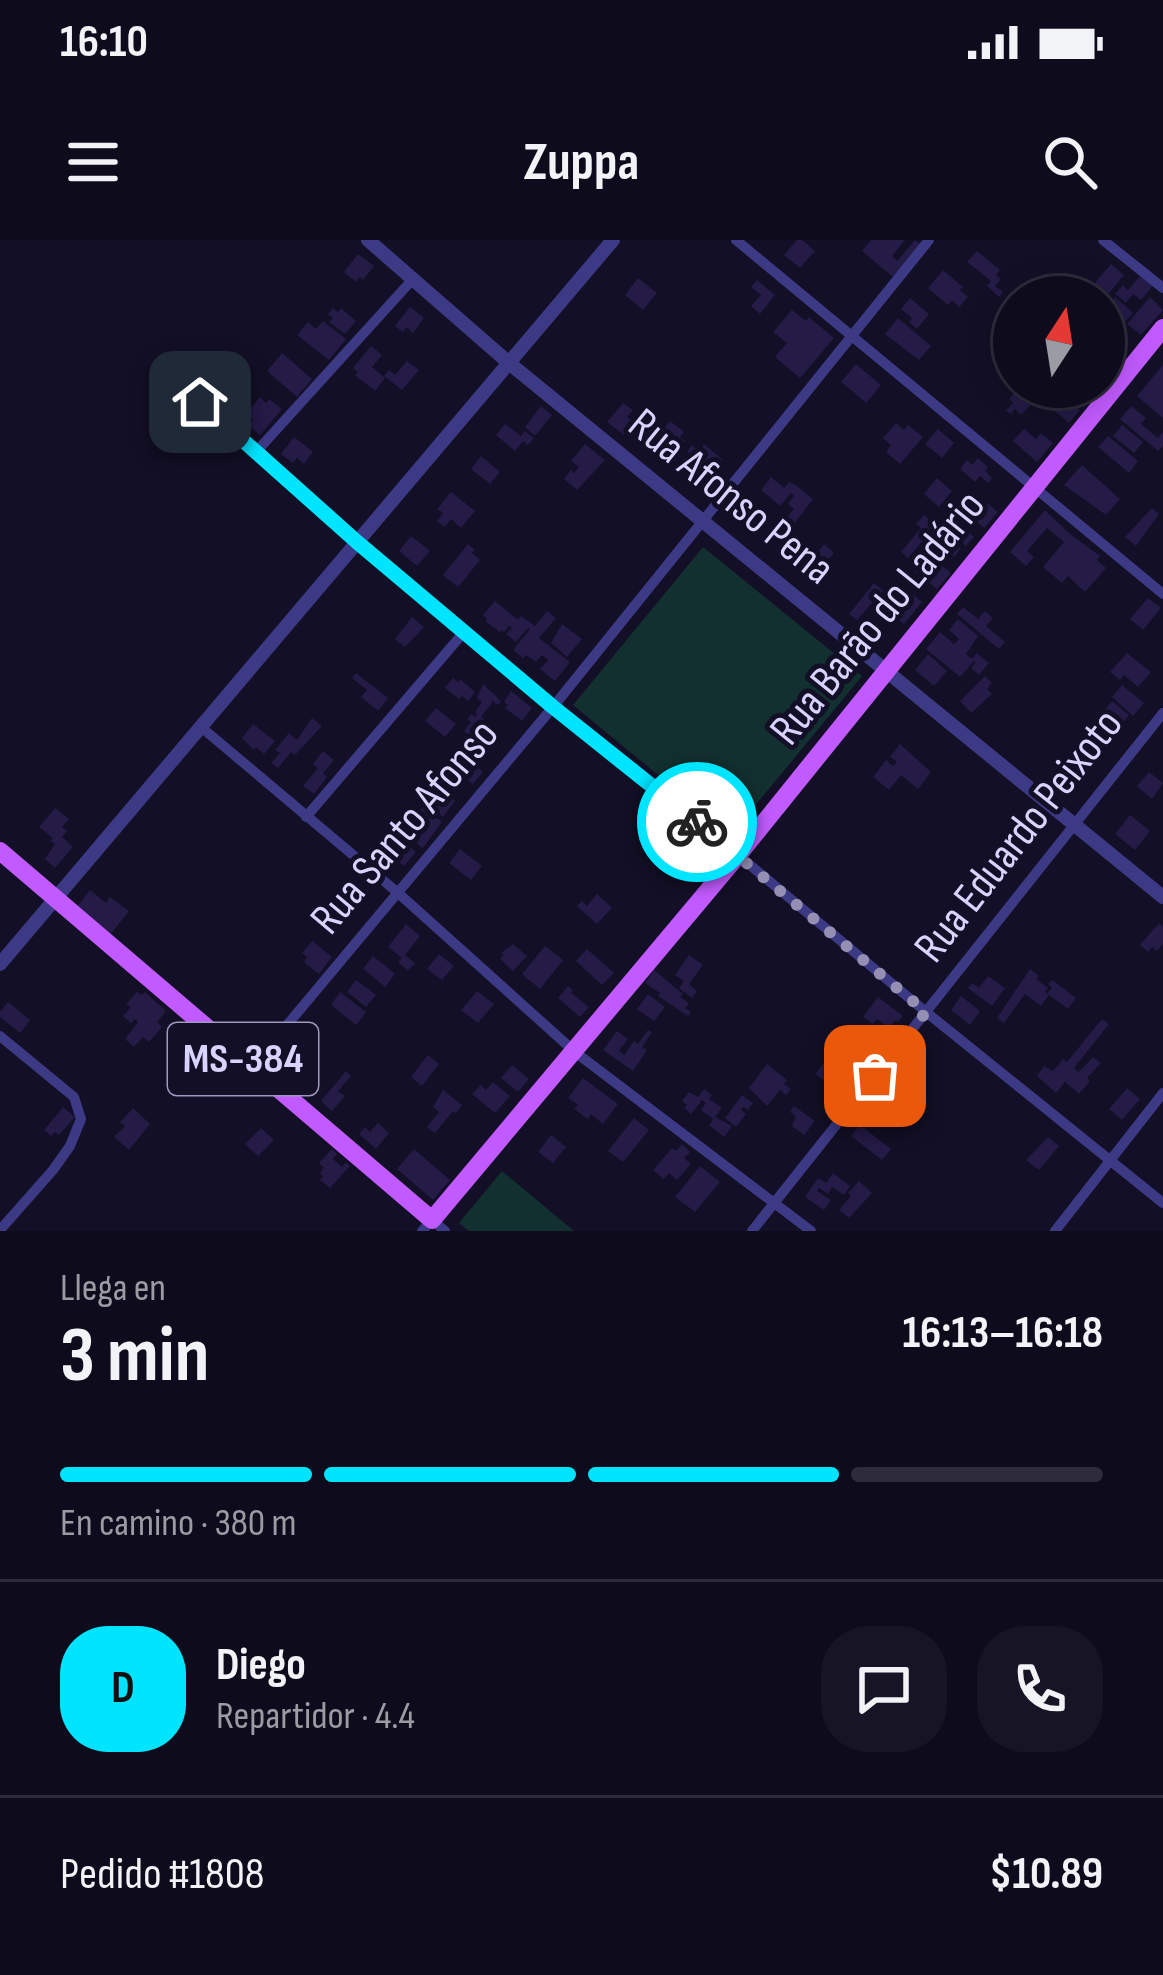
<!DOCTYPE html>
<html lang="es">
<head>
<meta charset="utf-8">
<style>
  :root { --surface:#0e0b1c; --page:#171425; --text:#f1f3f6; --muted:#9b9ba3; --line:#2e2b3b; --accent:#00e5ff }
  body { margin:0; font-family:"Sofia Sans Condensed",sans-serif; background:var(--page); color:var(--text); height:100vh; display:flex; flex-direction:column; font-size:45px; white-space:nowrap }
  * { box-sizing:border-box; margin:0 }
  p { font-size:39px; color:var(--muted) }
  .icon { flex:none; width:66px; height:66px; fill:none; stroke:currentColor; stroke-width:2; stroke-linecap:round; stroke-linejoin:round }
  .map { position:relative; height:991px; overflow:hidden }
  .panel { display:flex; flex-direction:column; background:var(--surface); flex:1 }
  .panel>* { flex:none }
  .needle { width:78px; rotate:12deg }
  .fabs { position:absolute; left:993px; top:36px; display:grid; gap:24px }
  .fabs a { display:grid; place-items:center; width:132px; height:132px; border-radius:50%; background:var(--surface); box-shadow:0 6px 30px #0003,0 0 0 3px var(--line); font-size:60px }
  .pin { position:absolute; display:grid; place-items:center; width:102px; height:102px; color:#fff; margin:-51px; border-radius:24px; box-shadow:0 6px 18px #0006 }
  .courier { position:absolute; display:grid; place-items:center; width:120px; height:120px; margin:-60px; border:9px solid #00e5ff; border-radius:50%; background:#fff; color:#222; box-shadow:0 3px 15px #0007 }
  .headline em { font-style:normal; font-weight:700 }
  .headline div { display:flex; flex-direction:column-reverse }
  .headline { display:flex; align-items:center; justify-content:space-between; height:204px; padding:0 60px }
  h1 { font-size:78px; font-weight:700; line-height:90px }
  .bar { display:grid; grid-template-columns:repeat(4,1fr); gap:18px 12px; align-content:center; height:144px; padding:0 60px }
  .bar i { height:15px; border-radius:9px; background:var(--line) }
  .bar .on { background:var(--accent) }
  .bar p { grid-column:span 4 }
  .line { display:flex; align-items:center; gap:30px; padding:0 60px; border-top:3px solid var(--line) }
  .line div { flex:1 }
  .round { display:grid; place-items:center; flex:none; width:126px; height:126px; border-radius:48px; background:var(--page) }
  .status { display:flex; justify-content:space-between; align-items:center; height:84px; padding:0 60px; background:var(--surface); direction:ltr }
  .status svg { height:33px; fill:currentColor }
  header { display:flex; justify-content:space-between; align-items:center; height:156px; padding:0 60px; background:var(--surface); font-size:54px; font-weight:700 }
  .map>svg:first-child { display:block }
  .green { fill:#12302f }
  .building { fill:#241b47 }
  .lines { fill:none; stroke-linecap:round; stroke-linejoin:round }
  .minor { stroke:#3d3a85; stroke-width:10 }
  .tertiary { stroke:#3d3a85; stroke-width:14 }
  .primary { stroke:#c25bff; stroke-width:18 }
  .done { stroke:#948fb3; stroke-width:12; stroke-dasharray:0 21.6 }
  .route { stroke:#00e5ff; stroke-width:15 }
  .labels { text-anchor:middle; dominant-baseline:central; stroke-width:10; stroke-linejoin:round; paint-order:stroke }
  .shield { fill:#130f26; stroke:#9e99be; stroke-width:3 }
  .shield-label { font-size:42px; font-weight:bold; fill:#d9d4ff }
  .street-label { font-size:45px; fill:#d9d4ff; stroke:#130f26 }
</style>
</head>
<body>
<div class="status"><b>16:10</b><svg viewBox="0 0 49 12"><path d="M0 12V9h3v3zM5 12V6h3v6zM10 12V3h3v9zM15 12V0h3v12zM26 1h20v11H26zM47 4h2v5h-2z"/></svg></div>
<header><svg class="icon" aria-label="menu" viewBox="0 0 24 24"><path d="M4 6h16M4 12h16M4 18h16"/></svg>Zuppa<svg class="icon" aria-label="search" viewBox="0 0 24 24"><circle cx="10" cy="10" r="6"/><path d="M15 15l6 6"/></svg></header>
<div class="map">
<svg width="1163" height="991" viewBox="0 0 1163 991">
  <rect width="100%" height="100%" fill="#130f26"/>
  <!-- green -->
  <path class="green" d="M703,307L862,436L731,595L573,465Z
    M502,931L574,991H469L459,983Z"/>
  <!-- building -->
  <path class="building" d="M797,0H802L815,11L800,28L784,15Z
    M871,0H905L892,16L897,21L915,0L920,4L893,37L862,11Z
    M977,11L1000,30L996,35L1001,39L995,46L1003,52L999,57L987,46L991,41L967,22Z
    M358,14L374,26L363,40L360,37L356,42L344,32Z
    M1111,24L1124,35L1105,58L1091,47Z
    M943,30L963,47L960,50L968,57L959,67L952,60L948,65L928,48Z
    M1142,34L1154,44L1141,60L1133,54L1126,63L1115,54L1123,45L1128,50Z
    M638,38L657,53L643,70L625,55Z
    M757,40L775,55L760,74L751,66L761,55L751,47Z
    M1115,57L1133,73L1119,89L1104,76V70Z
    M1150,57L1163,70L1141,95L1127,84Z
    M910,58L929,74L917,89L909,82L912,78L901,69Z
    M410,67L424,78L413,93L407,87L403,92L395,86Z
    M333,68L338,72L341,68L356,81L345,94L329,82L333,78L328,74Z
    M792,70L806,81L809,77L834,98L800,138L775,117L787,103L773,92Z
    M898,78L931,106L919,120L885,94Z
    M323,81L346,99L329,120L297,95L308,82L316,89Z
    M371,106L382,115L372,127L385,138L375,151L355,135L358,132L353,128Z
    M282,113L312,139L297,157L267,131Z
    M407,121L419,130L402,150L384,136L389,130L395,135Z
    M856,124L881,145L866,163L841,142Z
    M1163,125V178L1137,156Z
    M233,133L245,142L225,167L213,158Z
    M1019,147H1024L1037,158L1021,175L1015,169L1011,174L1006,171L1013,163L1009,159Z
    M1058,151L1080,170L1069,183L1047,164Z
    M260,157L266,163L269,159L282,169L260,195L248,185L253,179L246,174Z
    M623,163L633,170L627,177L634,182L624,195L607,182Z
    M541,166L552,175L535,196L525,187Z
    M1131,166L1146,178L1141,184L1158,198L1163,192V206L1158,211L1120,179Z
    M670,181L684,192L680,197L685,201L678,209L674,205L665,216L651,205Z
    M896,183L904,190L908,185L923,197L900,224L886,212L891,205L883,198Z
    M505,184L521,196L525,191L534,198L528,205L523,201L515,211L496,195Z
    M1122,185L1143,202L1134,213L1113,196Z
    M938,189L954,203L942,218L925,204Z
    M1024,189L1036,199L1041,193L1053,203L1037,222L1013,201Z
    M1108,196L1138,221L1129,233L1098,207Z
    M294,197L313,212L304,224L297,218L293,223L281,214Z
    M585,204L605,220L577,250L564,239L571,230L574,233L579,227L571,221Z
    M704,204L723,220L713,233L687,212L692,205L699,211Z
    M481,216L500,232L490,244L471,229Z
    M978,218L988,227L985,231L992,238L988,243L980,236L975,242L960,229L967,220L972,225Z
    M1082,225L1120,259L1106,275L1064,245Z
    M771,237L784,248L789,242L797,246L813,259L783,298L775,291L794,269L788,264L794,256L791,253L780,266L761,250Z
    M937,238L952,251L939,267L924,254Z
    M451,252L475,271L461,288L451,279L445,287L437,281L443,273L437,269Z
    M968,253L976,259L978,256L998,272L984,288L957,266Z
    M739,263L754,275L757,271L768,281L756,296L730,275Z
    M1152,268L1159,274L1136,306L1125,297Z
    M1045,270L1070,294L1100,316L1097,320L1106,328L1085,352L1068,336L1062,343L1043,327L1064,302L1047,288L1027,311L1034,317L1026,326L1010,312Z
    M924,275L936,285L908,318L901,312L921,288L916,284Z
    M953,278L974,297L966,306L954,296L951,300L961,308L954,317L934,300Z
    M411,296L430,311L417,326L399,311Z
    M468,304L475,310L472,313L480,320L458,347L443,335Z
    M824,304L834,313L811,340L801,331Z
    M929,315L951,333L937,349L915,331Z
    M874,343L889,355L892,351L896,354L903,346L922,362L904,384L881,365L883,362L877,357L857,380L849,374Z
    M1148,358L1161,368L1143,390L1130,379Z
    M495,361L518,380L521,376L535,386L547,371L556,378L539,398L570,422L555,441L540,429L548,420L542,415L536,422L526,415L523,418L513,410L530,389L528,388L516,402L506,394L512,388L509,386L504,392L502,390L500,392L485,381L487,379L483,375Z
    M963,367L978,379L985,371L993,378L986,386L1005,402L999,409L957,374Z
    M412,377L424,387L405,407L395,399Z
    M958,379L978,396L966,414L972,419L977,413L989,423L979,435L971,428L976,422L974,421L960,437L926,409L940,392L954,404L959,399L949,390Z
    M562,384L582,399L567,417L551,403Z
    M1127,413L1151,432L1138,447L1124,435L1120,440L1110,432Z
    M928,414L947,431L934,446L915,430Z
    M356,433L388,458L378,471L361,457L367,450L352,438Z
    M985,436L992,443L987,449L992,454L971,473L960,461Z
    M453,438L458,442L460,439L475,452L468,461L462,456L459,459L445,448Z
    M483,444L501,461L498,465L491,460L492,463L481,477L485,480L471,497L464,491L471,482L467,479L471,474L475,477L477,474L475,472L482,462L477,458Z
    M1122,445L1144,463L1133,476L1112,457Z
    M511,451L532,468L522,481L505,468L508,465L504,462Z
    M1112,461L1129,475L1117,490L1100,476Z
    M436,468L456,484L445,497L425,481Z
    M312,478L322,486L295,515L291,512L278,528L271,523L280,513L275,510L289,493L297,500Z
    M253,484L275,501L264,514L256,507L254,510L242,498Z
    M900,504L931,532L918,549L901,535L889,550L873,537L886,520L893,526L897,522L890,517Z
    M323,511L334,520L323,533L327,537L314,554L303,546L318,528L313,524Z
    M459,513L483,532L473,544L449,526Z
    M1149,532L1163,543L1152,559L1137,546Z
    M440,549L455,561L443,577L427,564Z
    M423,566L442,582L423,608L409,597L419,585L412,579Z
    M55,568L69,579L62,587L67,591L62,597L73,607L55,628L45,619L55,604L50,601L53,598L39,587Z
    M1130,575L1150,591L1135,610L1115,594Z
    M398,602L402,605L405,603L416,612L404,626L389,614Z
    M460,609L482,626L471,640L449,623Z
    M90,650L106,663L110,657L129,671L110,695L76,668Z
    M597,654L612,668L597,684L577,666L582,661L587,666Z
    M1159,683L1163,687V704L1157,711L1152,707L1148,712L1140,705Z
    M406,684L420,696L405,715L415,723L408,731L398,722L402,718L388,707Z
    M312,701L332,717L319,734L304,722L307,717L302,713Z
    M513,704L527,716L513,731L500,719L504,715L501,713Z
    M545,706L563,720L540,749L522,734Z
    M587,709L614,733L602,745L576,721Z
    M439,714L454,726L442,740L427,729Z
    M689,715L703,725L689,744L697,751L692,758L679,748L684,741L675,735Z
    M373,716L395,734L385,747L363,729Z
    M1030,729L1039,736L1036,739L1048,748L1045,752L1049,755L1047,754L1052,747L1048,744L1052,740L1076,758L1068,769L1049,755L1041,766L1025,754L1004,783L997,778Z
    M654,730L683,754L680,757L689,763L685,768L691,772L688,776L658,756L660,753L645,743Z
    M988,736L1005,748L992,766L968,748L972,743L979,748Z
    M356,740L376,755L366,767L347,752Z
    M568,746L573,750L571,753L589,767L580,777L558,758Z
    M477,751L494,764L478,783L461,770Z
    M137,752L142,755L145,752L166,771L157,782L162,787L149,802L143,797L134,807L125,799L138,782L135,779L131,783L123,776L131,767L126,764Z
    M340,752L366,772L356,785L331,765Z
    M648,754L665,767L654,781L637,769Z
    M961,756L980,771L970,785L951,770Z
    M878,757L903,776L898,782L895,780L889,788L877,779L873,784L863,777Z
    M8,762L30,780L20,793L0,777V772Z
    M1102,779L1109,784L1074,828L1079,832L1093,817L1101,823L1087,838L1090,841L1079,854L1065,842L1056,853L1037,836L1044,826L1053,831L1063,819L1067,822Z
    M648,790L652,792L642,807L647,810L633,831L603,810L617,791L628,799L619,811L624,815L634,801L638,804Z
    M428,815L439,824L422,846L411,837Z
    M208,816L212,820L213,818L221,820L220,827L224,830L213,844L196,829Z
    M826,820L842,832L831,846L815,834Z
    M767,824L787,840L784,844L791,849L786,855L780,850L767,866L749,848Z
    M512,825L529,839L518,852L501,838Z
    M346,831L351,836L338,851L345,856L332,871L321,861Z
    M583,838L618,864L603,884L591,874L588,879L574,869L578,865L568,858Z
    M493,842L510,856L495,873L472,854L481,845L486,850Z
    M893,844L914,860L905,873L884,857Z
    M1127,848L1140,859L1122,880L1109,869Z
    M704,849L712,855L709,859L722,868L715,877L732,886L724,897L709,885L715,877L713,879L701,870L706,863L702,860L691,874L684,868L687,865L682,861L689,852L698,857Z
    M443,850L462,865L456,873L453,871L435,893L427,887L439,872L433,867Z
    M742,855L753,863L748,870L743,867L741,870L746,874L736,887L725,878Z
    M794,866L815,881L804,895L792,886L796,876L790,872Z
    M63,867L75,877L59,895L55,892L51,896L44,890Z
    M133,868L150,884L129,910L114,897L125,886L120,882Z
    M634,878L649,890L623,922L608,911Z
    M378,883L389,893L376,909L359,894L365,887L370,892Z
    M860,885L891,909L882,920L851,896Z
    M261,888L274,900L258,916L245,904Z
    M551,895L566,907L553,923L538,912Z
    M1048,897L1059,906L1039,930L1026,920Z
    M682,904L690,912L684,918L691,924L677,940L669,933L664,939L653,930L672,908L676,911Z
    M332,909L337,914L333,919L342,927L346,922L350,926L330,948L320,940L323,936L320,933L324,928L319,923Z
    M414,909L450,940L433,960L397,929Z
    M700,926L720,942L695,972L675,957Z
    M833,933L850,946L844,955L832,947L828,954L819,948L817,951L831,960L824,970L805,957L818,938L826,943Z
    M859,941L872,953L849,978L839,970L851,956L848,953Z"/>
  <g class="lines">
    <!-- minor -->
    <path class="minor" d="M736,0L1163,354
      M1103,0L1163,48
      M199,162L357,302L553,467L738,615L926,772L1163,963
      M257,211L412,40
      M201,487L397,652L575,812L811,991
      M306,577L464,392
      M0,796L74,857L81,879L70,906L53,930L0,990
      M252,827L553,467L929,0
      M422,991L432,980L445,991
      M752,991L1163,473
      M1055,991L1163,853"/>
    <!-- tertiary -->
    <path class="tertiary" d="M368,0L509,123L1163,657
      M0,724L613,0"/>
    <!-- primary -->
    <path class="primary" d="M0,611L432,980L738,615L1163,88"/>
  </g>
  <g class="lines">
    <!-- done -->
    <path class="done" d="M697,582L926,772L875,836"/>
    <!-- route -->
    <path class="route" d="M200,162L357,302L553,467L697,582"/>
  </g>
  <g class="labels">
    <!-- shield labels -->
    <rect class="shield" x="168" y="783" width="150" height="72" rx="9"/>
    <g class="shield-label">
      <text x="243" y="819">MS-384</text>
    </g>
    <!-- street labels -->
    <g class="street-label">
      <text transform="translate(731 257) rotate(39)">Rua Afonso Pena</text>
      <text transform="translate(878 378) rotate(-51)">Rua Barão do Ladário</text>
      <text transform="translate(405 587) rotate(-50)">Rua Santo Afonso</text>
      <text transform="translate(1019 596) rotate(-52)">Rua Eduardo Peixoto</text>
    </g>
  </g>
</svg>
<div class="fabs">
<a><svg class="needle" viewBox="-14 -14 28 28"><path d="M0-13l5 13h-10z" fill="#e53935"/><path d="M0 13l5-13h-10z" fill="#9b9ba3"/></svg></a>
</div>
<div class="pin" style="left:875px;top:836px;background:#ea580c"><svg class="icon" aria-label="bag" viewBox="0 0 24 24"><path d="M5 8h14l-1 12H6zM9 8a3 3 0 0 1 6 0"/></svg></div>
<div class="pin" style="left:200px;top:162px;background:#1f2937"><svg class="icon" aria-label="home" viewBox="0 0 24 24"><path d="M3 11l9-7 9 7M6 9v11h12V9"/></svg></div>
<div class="courier" style="left:697px;top:582px"><svg class="icon" aria-label="bike" viewBox="0 0 24 24"><circle cx="6" cy="16" r="4"/><circle cx="18" cy="16" r="4"/><path d="M6 16l4-8h5l3 8M10 8l3 8H6M13 5h3"/></svg></div>
</div>
<section class="panel">
<div class="headline"><div><h1>3 min</h1><p>Llega en</p></div><em>16:13–16:18</em></div>
<div class="bar"><i class="on"></i><i class="on"></i><i class="on"></i><i></i><p>En camino · 380 m</p></div>
<div class="line" style="height:216px"><b class="round" style="background:var(--accent);color:#111">D</b><div><b>Diego</b><p>Repartidor · 4.4</p></div><a class="round"><svg class="icon" aria-label="chat" viewBox="0 0 24 24"><path d="M4 5h16v11H9l-5 4z"/></svg></a><a class="round"><svg class="icon" aria-label="phone" viewBox="0 0 24 24"><path d="M5 4h4l2 5-3 2q2 4 5 5l2-3 5 2v4C11 20 4 13 5 4z"/></svg></a></div>
<div class="line" style="height:156px"><div>Pedido #1808</div><b>$10.89</b></div>
</section>
</body>
</html>
